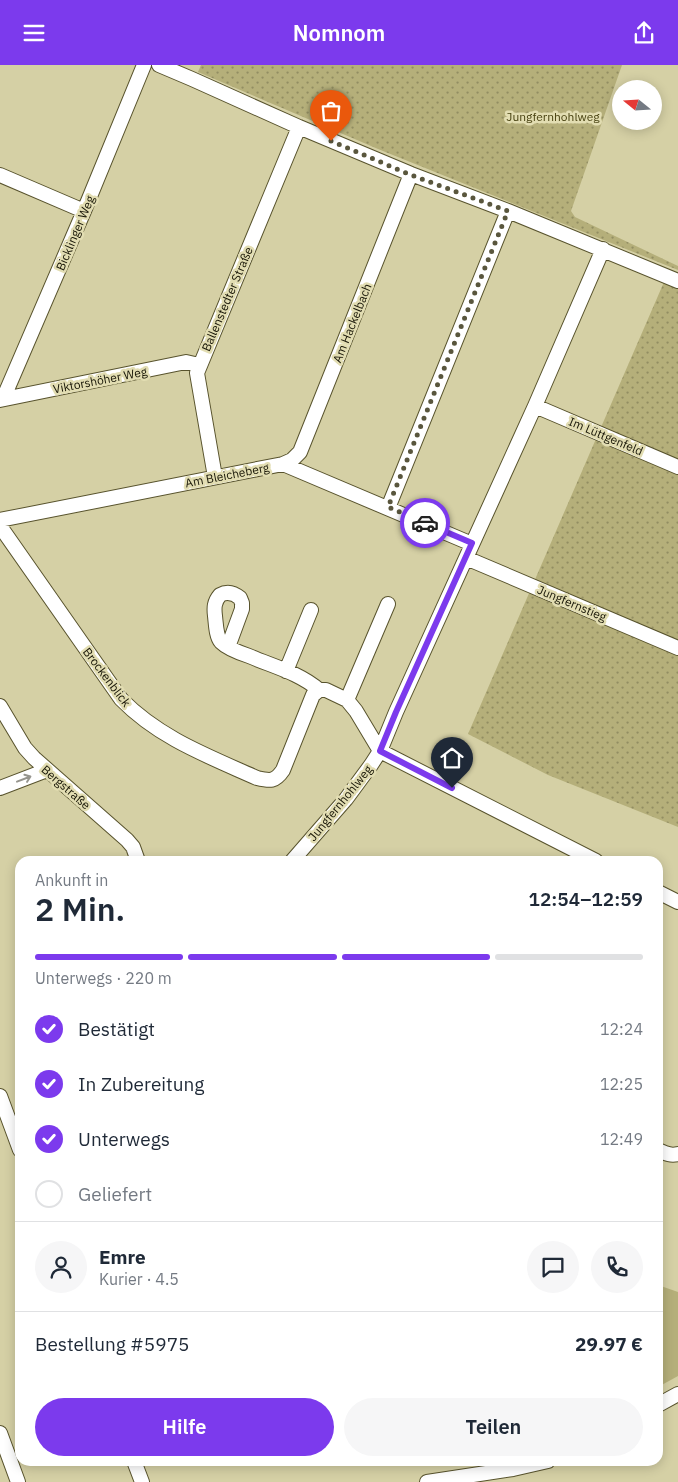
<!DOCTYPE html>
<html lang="de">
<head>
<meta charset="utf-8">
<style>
  :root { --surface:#fff; --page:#f6f6f7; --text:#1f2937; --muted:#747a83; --line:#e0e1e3; --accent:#7c3aed }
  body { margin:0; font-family:"IBM Plex Sans",sans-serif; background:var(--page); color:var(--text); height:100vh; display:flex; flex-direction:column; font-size:19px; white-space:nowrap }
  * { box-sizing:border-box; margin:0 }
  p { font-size:16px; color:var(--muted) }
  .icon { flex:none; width:28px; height:28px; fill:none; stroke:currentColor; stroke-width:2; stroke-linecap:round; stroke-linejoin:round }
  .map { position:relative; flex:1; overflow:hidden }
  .sheet { position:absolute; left:15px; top:791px; width:648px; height:610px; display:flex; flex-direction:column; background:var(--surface); border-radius:15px; box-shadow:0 2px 12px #0003 }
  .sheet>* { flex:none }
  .needle { width:32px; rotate:288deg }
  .fabs { position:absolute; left:612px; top:15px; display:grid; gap:10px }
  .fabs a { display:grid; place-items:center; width:50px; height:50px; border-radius:50%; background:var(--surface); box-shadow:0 2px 12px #0003; font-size:25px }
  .pin { position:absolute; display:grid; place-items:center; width:42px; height:42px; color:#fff; margin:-51px -21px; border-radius:50% 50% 50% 0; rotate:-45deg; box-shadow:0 0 5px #0007 }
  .pin .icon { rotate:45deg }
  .courier { position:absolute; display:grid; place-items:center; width:50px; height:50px; margin:-25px; border:4px solid #7c3aed; border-radius:50%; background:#fff; color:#222; box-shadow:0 1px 6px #0007 }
  .head em { font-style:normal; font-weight:600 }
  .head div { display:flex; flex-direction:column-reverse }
  .head { display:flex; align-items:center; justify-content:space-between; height:85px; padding:0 20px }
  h1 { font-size:32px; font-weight:600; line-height:38px }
  .bar { display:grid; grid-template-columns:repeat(4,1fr); gap:8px 5px; align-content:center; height:60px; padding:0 20px }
  .bar i { height:6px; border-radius:4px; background:var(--line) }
  .bar .selected { background:var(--accent) }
  .bar p { grid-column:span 4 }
  .line { display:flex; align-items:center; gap:12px; padding:0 20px; border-top:1px solid var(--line) }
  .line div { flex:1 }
  .round { display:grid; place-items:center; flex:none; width:52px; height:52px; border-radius:26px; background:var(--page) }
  ol { padding:0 20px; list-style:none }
  li { display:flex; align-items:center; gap:15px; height:55px }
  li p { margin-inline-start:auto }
  li .icon { padding:5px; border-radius:50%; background:var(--accent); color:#fff; stroke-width:4 }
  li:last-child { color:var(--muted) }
  li i { width:28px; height:28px; border:2px solid var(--line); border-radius:50% }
  .primary-button { display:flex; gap:10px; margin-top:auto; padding:10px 20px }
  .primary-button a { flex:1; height:58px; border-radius:30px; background:var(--accent); color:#fff; font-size:20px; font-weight:600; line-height:58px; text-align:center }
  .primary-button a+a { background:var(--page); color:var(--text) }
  header { display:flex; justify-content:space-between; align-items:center; height:65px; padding:0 20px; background:var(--accent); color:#fff; font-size:22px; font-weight:600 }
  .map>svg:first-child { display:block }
  .grass { fill:url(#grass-dots) }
  .park { fill:#b5af7a }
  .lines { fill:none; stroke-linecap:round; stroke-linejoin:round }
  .minor-casing { stroke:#58532d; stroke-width:16 }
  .minor { stroke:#fff; stroke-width:14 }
  .oneway { stroke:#96958e }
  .done { stroke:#59563d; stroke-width:5; stroke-dasharray:0 9 }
  .route { stroke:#7c3aed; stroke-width:6 }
  .labels { text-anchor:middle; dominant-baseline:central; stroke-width:5; stroke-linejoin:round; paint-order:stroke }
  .park-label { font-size:12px; fill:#494312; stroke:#e2ddb2 }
  .street-label { font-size:12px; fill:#161405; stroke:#e2ddb2 }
</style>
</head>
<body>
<header><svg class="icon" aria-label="menu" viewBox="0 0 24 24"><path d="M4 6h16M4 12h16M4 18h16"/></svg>Nomnom<svg class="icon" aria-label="share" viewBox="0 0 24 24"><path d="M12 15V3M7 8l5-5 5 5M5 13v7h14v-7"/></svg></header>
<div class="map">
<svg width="678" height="1417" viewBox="0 0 678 1417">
  <defs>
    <pattern id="grass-dots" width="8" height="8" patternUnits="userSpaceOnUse" patternTransform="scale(1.25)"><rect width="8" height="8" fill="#b5af7a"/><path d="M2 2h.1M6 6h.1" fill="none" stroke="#928d62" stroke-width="1.8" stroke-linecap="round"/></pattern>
  </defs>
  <rect width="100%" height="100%" fill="#d5d0a5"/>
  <!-- grass -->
  <path class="grass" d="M201,0H622L571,146L575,152L678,201V205L378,84L198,7Z
    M664,217L678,223V762L548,710L468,669Z"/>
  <!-- park -->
  <path class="park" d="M658,1220L678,1227V1311L658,1322Z"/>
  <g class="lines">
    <defs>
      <path id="minor" d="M159,0L192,14L299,62L411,109L508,146L678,216
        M0,110L84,146
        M0,333L3,334L84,146L144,0
        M0,335L186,297L199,300
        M535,341L678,402
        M283,399L292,395L300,387L411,109
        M215,412L197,308L299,62
        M388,443L508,146
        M0,455L283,399L472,479
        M0,461L121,634C159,673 208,691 257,713C270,716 275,717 283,705L313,630L319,625
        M466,493L678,583
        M228,582L242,544V538L240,533C234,528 227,526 220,530C214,537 214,543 215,551C216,559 216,571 221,577C228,584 240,588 249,591C272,601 300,608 319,625H326L347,635L356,646L380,686L596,796
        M286,606L311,545
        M347,635L388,539
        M0,641L25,683L34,693L127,775L133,782L138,796
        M0,723L47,705
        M292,796L346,734L371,700L380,686L396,647L535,341L603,184
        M658,827L678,837
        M0,1031L20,1085
        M658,1085C665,1088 670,1091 678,1089
        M658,1340L678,1329
        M0,1368L18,1417
        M134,1396L142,1417
        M427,1417L513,1404L548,1396"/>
    </defs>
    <!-- minor casing -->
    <use href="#minor" class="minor-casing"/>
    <!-- minor -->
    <use href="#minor" class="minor"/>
  </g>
  <!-- one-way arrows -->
  <defs><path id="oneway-shaft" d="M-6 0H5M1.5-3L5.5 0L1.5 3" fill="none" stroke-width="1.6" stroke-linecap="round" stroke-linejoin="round" transform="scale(1.25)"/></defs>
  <use class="oneway" href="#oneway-shaft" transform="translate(24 714) rotate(-21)"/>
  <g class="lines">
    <!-- done -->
    <path class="done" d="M331,76L411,110L508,146L388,442L425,458"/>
    <!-- route -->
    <path class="route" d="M425,458L472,478L396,647L380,686L452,723"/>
  </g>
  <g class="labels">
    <!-- park labels -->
    <g class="park-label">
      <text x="553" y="51">Jungfernhohlweg</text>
    </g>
    <!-- street labels -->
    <g class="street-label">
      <text transform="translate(75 168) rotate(-67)">Bicklinger Weg</text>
      <text transform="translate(227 234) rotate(-67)">Ballenstedter Straße</text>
      <text transform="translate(352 258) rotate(-68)">Am Hackelbach</text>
      <text transform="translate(100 315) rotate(-11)">Viktorshöher Weg</text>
      <text transform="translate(606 371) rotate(23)">Im Lüttgenfeld</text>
      <text transform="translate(227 410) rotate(-11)">Am Bleicheberg</text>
      <text transform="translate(572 538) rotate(23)">Jungfernstieg</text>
      <text transform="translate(107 612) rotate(53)">Brockenblick</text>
      <text transform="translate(66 722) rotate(41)">Bergstraße</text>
      <text transform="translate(340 738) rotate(-51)">Jungfernhohlweg</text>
    </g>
  </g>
</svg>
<div class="fabs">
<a><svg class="needle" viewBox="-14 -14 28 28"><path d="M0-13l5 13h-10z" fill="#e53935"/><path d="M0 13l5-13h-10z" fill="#747a83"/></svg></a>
</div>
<div class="pin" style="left:331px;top:76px;background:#ea580c"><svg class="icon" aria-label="bag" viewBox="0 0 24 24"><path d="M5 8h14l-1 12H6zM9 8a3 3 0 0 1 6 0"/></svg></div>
<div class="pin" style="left:452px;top:723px;background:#1f2937"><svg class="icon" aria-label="home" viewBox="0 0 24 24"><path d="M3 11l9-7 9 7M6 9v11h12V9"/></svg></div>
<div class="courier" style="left:425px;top:458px"><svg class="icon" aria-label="car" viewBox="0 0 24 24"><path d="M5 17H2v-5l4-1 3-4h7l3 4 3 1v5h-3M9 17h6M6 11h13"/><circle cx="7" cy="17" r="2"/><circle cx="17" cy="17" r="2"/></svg></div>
<section class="sheet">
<div class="head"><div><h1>2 Min.</h1><p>Ankunft in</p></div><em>12:54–12:59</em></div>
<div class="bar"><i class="selected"></i><i class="selected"></i><i class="selected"></i><i></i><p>Unterwegs · 220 m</p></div>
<ol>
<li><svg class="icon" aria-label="check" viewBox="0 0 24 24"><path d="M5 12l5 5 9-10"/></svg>Bestätigt<p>12:24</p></li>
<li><svg class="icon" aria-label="check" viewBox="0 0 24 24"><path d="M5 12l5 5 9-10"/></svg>In Zubereitung<p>12:25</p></li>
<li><svg class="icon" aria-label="check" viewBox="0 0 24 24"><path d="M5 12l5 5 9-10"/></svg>Unterwegs<p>12:49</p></li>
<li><i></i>Geliefert</li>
</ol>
<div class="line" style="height:90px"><a class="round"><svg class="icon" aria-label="person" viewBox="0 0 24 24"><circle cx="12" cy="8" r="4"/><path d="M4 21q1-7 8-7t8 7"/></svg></a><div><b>Emre</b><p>Kurier · 4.5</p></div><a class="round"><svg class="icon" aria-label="chat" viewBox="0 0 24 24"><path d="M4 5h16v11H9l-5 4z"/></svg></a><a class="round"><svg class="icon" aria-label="phone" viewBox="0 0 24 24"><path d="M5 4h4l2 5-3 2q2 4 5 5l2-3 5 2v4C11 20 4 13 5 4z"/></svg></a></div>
<div class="line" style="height:65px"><div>Bestellung #5975</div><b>29.97 €</b></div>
<div class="primary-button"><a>Hilfe</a><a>Teilen</a></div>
</section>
</div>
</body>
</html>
